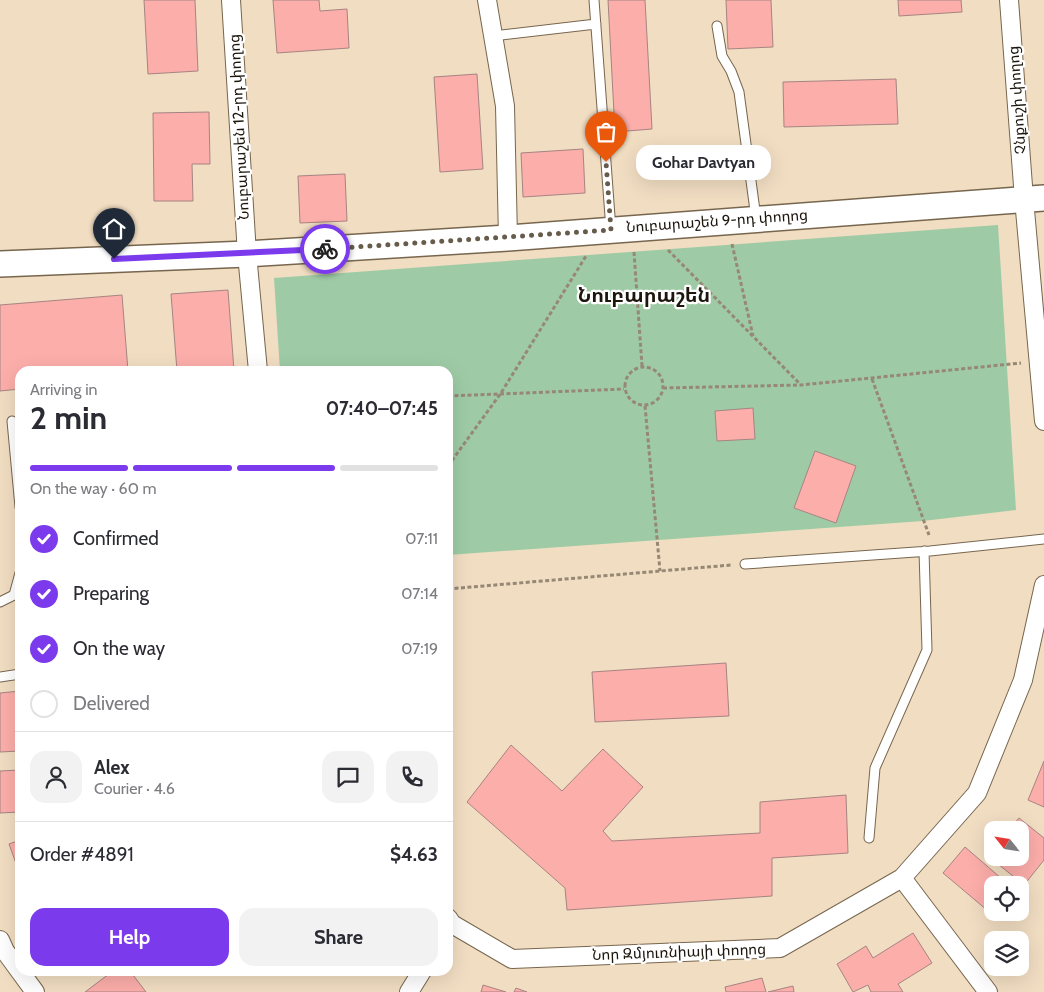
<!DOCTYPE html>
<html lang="en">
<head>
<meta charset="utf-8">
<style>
  :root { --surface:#fff; --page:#f2f2f3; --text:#2b2b33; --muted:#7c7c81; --line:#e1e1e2; --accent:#7c3aed }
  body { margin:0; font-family:Cabin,"Noto Sans Armenian",sans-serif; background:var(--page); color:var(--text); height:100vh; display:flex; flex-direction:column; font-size:19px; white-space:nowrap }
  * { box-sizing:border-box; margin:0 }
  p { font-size:16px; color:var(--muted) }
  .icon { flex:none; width:28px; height:28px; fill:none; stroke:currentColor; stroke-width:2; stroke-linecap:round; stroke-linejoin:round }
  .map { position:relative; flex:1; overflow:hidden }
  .panel { position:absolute; left:15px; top:366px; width:438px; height:610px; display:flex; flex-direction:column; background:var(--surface); border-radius:15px; box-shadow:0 5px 20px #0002 }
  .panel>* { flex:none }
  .needle { width:32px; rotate:300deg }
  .fabs { position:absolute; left:984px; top:821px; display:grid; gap:10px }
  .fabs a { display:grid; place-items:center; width:45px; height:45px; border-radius:10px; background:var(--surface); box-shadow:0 5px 20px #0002; font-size:25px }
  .pin { position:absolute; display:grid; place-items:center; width:42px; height:42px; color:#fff; margin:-51px -21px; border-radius:50% 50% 50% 0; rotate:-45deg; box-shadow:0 0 5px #0007 }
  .pin .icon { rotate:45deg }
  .courier { position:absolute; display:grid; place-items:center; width:50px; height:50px; margin:-25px; border:4px solid #7c3aed; border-radius:50%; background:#fff; color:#222; box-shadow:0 1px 6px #0007 }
  .bubble { position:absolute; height:35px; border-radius:15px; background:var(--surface); box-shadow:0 5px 20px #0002; font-size:16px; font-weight:800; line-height:35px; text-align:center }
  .head em { font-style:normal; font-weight:800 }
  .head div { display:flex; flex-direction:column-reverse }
  .head { display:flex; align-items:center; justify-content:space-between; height:85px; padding:0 15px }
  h1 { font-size:32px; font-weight:800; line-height:38px }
  .bar { display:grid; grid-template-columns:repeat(4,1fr); gap:8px 5px; align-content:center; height:60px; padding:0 15px }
  .bar i { height:6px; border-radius:4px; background:var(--line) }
  .bar .active { background:var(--accent) }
  .bar p { grid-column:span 4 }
  .line { display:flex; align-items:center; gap:12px; padding:0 15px; border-top:1px solid var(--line) }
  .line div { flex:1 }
  .round { display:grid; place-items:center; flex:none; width:52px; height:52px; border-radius:15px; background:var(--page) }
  ol { padding:0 15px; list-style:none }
  li { display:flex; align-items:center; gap:15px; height:55px }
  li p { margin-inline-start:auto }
  li .icon { padding:5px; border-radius:50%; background:var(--accent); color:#fff; stroke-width:4 }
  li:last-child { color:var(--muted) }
  li i { width:28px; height:28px; border:2px solid var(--line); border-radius:50% }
  .primary-button { display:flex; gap:10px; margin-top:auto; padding:10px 15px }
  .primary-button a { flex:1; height:58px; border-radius:15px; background:var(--accent); color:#fff; font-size:20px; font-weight:800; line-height:58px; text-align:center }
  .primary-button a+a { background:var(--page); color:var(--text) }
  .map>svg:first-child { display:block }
  .green { fill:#9ecba5 }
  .building { fill:#fcaeaa; stroke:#a68482 }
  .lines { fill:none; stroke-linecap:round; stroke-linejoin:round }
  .service-casing { stroke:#77664e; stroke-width:11 }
  .minor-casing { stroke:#77664e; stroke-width:20 }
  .secondary-casing { stroke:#77664e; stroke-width:28 }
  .path { stroke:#968875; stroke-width:3; stroke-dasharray:4 2.5; stroke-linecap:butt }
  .service { stroke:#fff; stroke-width:9 }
  .minor { stroke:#fff; stroke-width:18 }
  .secondary { stroke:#fff; stroke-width:25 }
  .done { stroke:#675c4c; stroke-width:5; stroke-dasharray:0 9 }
  .route { stroke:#7c3aed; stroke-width:6 }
  .labels { text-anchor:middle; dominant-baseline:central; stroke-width:4.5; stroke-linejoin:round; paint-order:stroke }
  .street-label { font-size:15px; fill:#1d160d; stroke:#fff }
  .district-label { font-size:20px; font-weight:bold; fill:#1d160d; stroke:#fff }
</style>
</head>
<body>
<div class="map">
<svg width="1044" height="992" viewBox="0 0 1044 992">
  <rect width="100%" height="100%" fill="#f1ddc2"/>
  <!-- green -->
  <path class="green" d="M998,225L1016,510L923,521L448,555V371H280L274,278Z"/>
  <!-- building -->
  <path class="building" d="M144,0H195L198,71L148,74Z
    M273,0H319L320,11L347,9L349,48L277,53Z
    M608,0H645L652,129L615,132Z
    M726,0H771L773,47L728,49Z
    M898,0H961L962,12L899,16Z
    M477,74L483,169L440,172L434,77Z
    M896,79L898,124L784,127L783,82Z
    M209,112L210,164H192L193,201H154L153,113Z
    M583,149L585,193L523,197L521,153Z
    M345,174L347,221L300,223L298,176Z
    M228,290L234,371H177L171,294Z
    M122,295L128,371H20V389L0,391V305Z
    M753,408L755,439L717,441L715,411Z
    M815,451L856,466L836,523L794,508Z
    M726,663L729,716L595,722L592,672Z
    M20,691V751L0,752V693Z
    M511,745L562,791L603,749L643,787L603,831L612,841L760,833V802L846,795L848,853L772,858V896L567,910L565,888L467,802Z
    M1044,761V807L1028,800Z
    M20,770V812L0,813V771Z
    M1019,818L1044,838V860L1024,885L988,856L992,851V858H1020V830H1009Z
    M20,840V868L18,869L9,844Z
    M965,847L1009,885H992V912H997L994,916L943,873Z
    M913,933L932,963L898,984L903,992H871L868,985L853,992L837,964L866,946L873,958Z
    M113,971H130L146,992H85Z
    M762,978L766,992H726L725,987Z
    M483,985L506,992H481Z
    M793,986L794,992H768Z
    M516,988L527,992H514Z"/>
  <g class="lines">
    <defs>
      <path id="service" d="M594,0L611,230
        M717,26L722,56L731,71L739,92L756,218
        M493,36L596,24
        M12,421L20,507
        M745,564L930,551L1044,539
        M0,602L14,595L20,573
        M0,677L20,674
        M869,838L875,768L927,650L924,551"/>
      <path id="minor" d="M231,0L247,254L258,371
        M487,0L505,106L508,238
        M1009,0L1024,199L1044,421
        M902,878L988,992
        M448,918L452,924L512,959L780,948L902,878L977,793L1023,680L1044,585
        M0,940L5,951L35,992
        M409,992L422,971"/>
      <path id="secondary" d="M0,264L247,254L508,238L1044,198"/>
    </defs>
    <!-- service casing -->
    <use href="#service" class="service-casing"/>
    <!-- minor casing -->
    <use href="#minor" class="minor-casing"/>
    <!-- secondary casing -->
    <use href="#secondary" class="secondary-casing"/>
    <!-- path -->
    <path class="path" d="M732,244L753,336
      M668,250L800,384
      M634,252L642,366
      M625 386a19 19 0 1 1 38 0a19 19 0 1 1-38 0Z
      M872,379L929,535
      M663,388L801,385L1021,363
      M448,396L624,389
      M645,406L660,571
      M448,466L501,393L586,256
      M448,589L731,565"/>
    <!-- service -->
    <use href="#service" class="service"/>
    <!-- minor -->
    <use href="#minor" class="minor"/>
    <!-- secondary -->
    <use href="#secondary" class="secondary"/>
  </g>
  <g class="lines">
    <!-- done -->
    <path class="done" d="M325,249L611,230L606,162"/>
    <!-- route -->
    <path class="route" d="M114,259L325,249"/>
  </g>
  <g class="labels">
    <!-- street labels -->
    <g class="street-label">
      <text transform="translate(1017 100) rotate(-94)">Չնքուշի փողոց</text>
      <text transform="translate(239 127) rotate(-93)">Նուբարաշեն 12-րդ փողոց</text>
      <text transform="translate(717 221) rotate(-4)">Նուբարաշեն 9-րդ փողոց</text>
      <text transform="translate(679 952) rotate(-2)">Նոր Զմյուռնիայի փողոց</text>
    </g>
    <!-- district labels -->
    <g class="district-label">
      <text x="644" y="295">Նուբարաշեն</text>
    </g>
  </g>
</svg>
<div class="fabs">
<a><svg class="needle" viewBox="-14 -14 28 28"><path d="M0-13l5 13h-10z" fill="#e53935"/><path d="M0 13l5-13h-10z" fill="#7c7c81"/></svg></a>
<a><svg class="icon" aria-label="locate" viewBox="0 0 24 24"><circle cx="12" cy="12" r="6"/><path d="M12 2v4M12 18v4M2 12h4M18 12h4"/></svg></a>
<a><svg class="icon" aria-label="layers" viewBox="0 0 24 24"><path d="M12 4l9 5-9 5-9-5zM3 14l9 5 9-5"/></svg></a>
</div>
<div class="pin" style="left:606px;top:162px;background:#ea580c"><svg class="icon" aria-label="bag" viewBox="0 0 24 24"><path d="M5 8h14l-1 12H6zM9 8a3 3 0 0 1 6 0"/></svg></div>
<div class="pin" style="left:114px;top:259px;background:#1f2937"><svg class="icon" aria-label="home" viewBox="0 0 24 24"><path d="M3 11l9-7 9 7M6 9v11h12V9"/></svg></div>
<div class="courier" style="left:325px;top:249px"><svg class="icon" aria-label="bike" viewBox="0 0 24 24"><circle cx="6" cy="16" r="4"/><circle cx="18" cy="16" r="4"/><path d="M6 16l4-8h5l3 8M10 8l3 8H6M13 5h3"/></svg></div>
<div class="bubble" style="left:636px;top:145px;width:135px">Gohar Davtyan</div>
<section class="panel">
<div class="head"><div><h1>2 min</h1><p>Arriving in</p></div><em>07:40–07:45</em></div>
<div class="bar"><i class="active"></i><i class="active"></i><i class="active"></i><i></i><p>On the way · 60 m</p></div>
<ol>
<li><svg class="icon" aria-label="check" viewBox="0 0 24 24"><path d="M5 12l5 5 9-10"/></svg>Confirmed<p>07:11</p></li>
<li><svg class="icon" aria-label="check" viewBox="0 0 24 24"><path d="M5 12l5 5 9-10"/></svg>Preparing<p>07:14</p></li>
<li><svg class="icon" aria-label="check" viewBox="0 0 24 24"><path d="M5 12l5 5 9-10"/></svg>On the way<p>07:19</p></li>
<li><i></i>Delivered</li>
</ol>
<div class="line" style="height:90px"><a class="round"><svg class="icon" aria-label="person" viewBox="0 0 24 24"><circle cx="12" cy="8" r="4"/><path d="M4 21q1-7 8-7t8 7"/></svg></a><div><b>Alex</b><p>Courier · 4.6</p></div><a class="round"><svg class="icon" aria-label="chat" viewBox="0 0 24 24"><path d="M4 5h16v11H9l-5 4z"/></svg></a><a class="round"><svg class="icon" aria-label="phone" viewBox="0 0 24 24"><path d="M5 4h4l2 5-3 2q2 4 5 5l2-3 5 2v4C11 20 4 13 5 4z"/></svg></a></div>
<div class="line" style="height:65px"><div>Order #4891</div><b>$4.63</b></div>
<div class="primary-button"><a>Help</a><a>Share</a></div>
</section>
</div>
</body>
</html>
